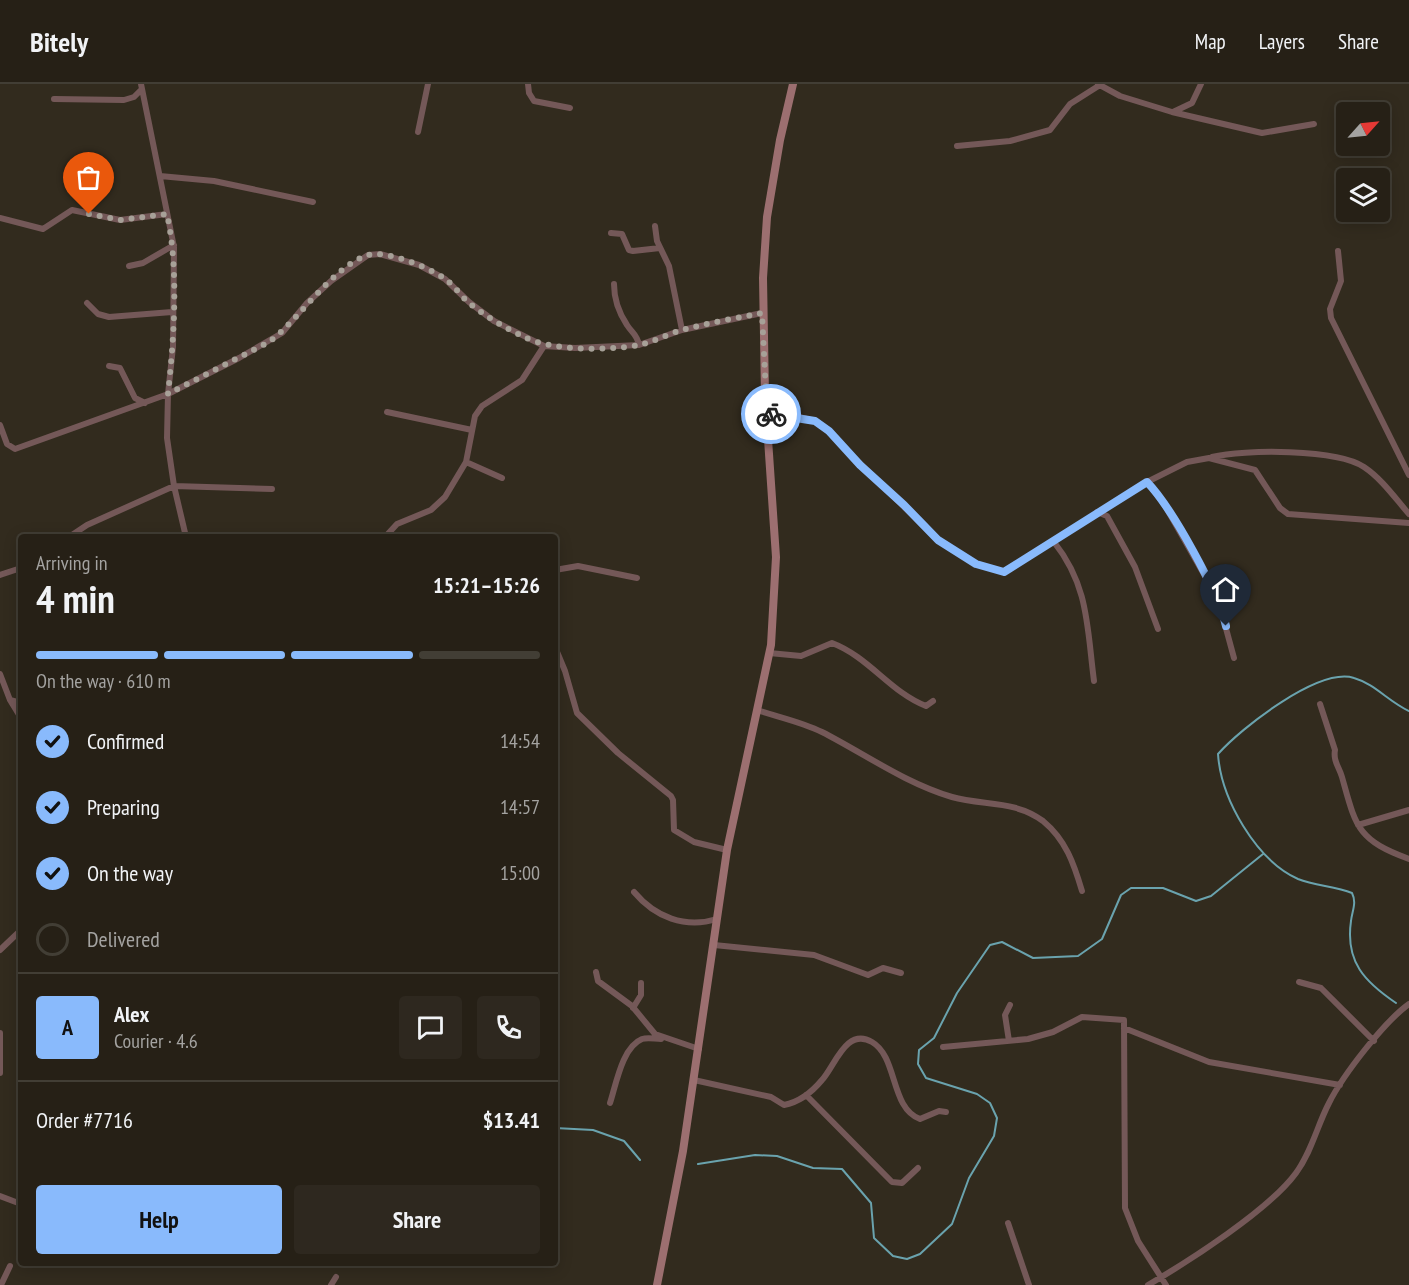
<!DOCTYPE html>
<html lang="en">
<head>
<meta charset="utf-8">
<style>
  :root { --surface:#262016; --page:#2e281f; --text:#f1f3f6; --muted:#a4a3a1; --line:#423e35; --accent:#89bafc }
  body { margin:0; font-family:"PT Sans Narrow",sans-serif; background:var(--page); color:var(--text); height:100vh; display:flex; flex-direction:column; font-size:22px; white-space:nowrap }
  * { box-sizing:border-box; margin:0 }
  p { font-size:20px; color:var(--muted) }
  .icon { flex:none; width:33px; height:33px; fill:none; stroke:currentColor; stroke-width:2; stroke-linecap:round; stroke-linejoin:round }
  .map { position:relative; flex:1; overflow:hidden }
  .panel { position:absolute; left:18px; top:450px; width:540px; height:732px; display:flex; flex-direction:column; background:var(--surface); border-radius:6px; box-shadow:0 3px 15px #0003,0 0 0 2px var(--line) }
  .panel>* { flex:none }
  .needle { width:39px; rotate:63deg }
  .buttons { position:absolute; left:1336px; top:18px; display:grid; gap:12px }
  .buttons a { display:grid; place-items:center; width:54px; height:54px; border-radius:6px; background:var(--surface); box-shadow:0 3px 15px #0003,0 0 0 2px var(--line); font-size:30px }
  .pin { position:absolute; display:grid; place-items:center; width:51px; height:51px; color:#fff; margin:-62px -26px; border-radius:50% 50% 50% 0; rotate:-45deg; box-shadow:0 0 6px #0007 }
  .pin .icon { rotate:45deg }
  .courier { position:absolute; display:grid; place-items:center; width:60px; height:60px; margin:-30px; border:4px solid #89bafc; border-radius:50%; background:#fff; color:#222; box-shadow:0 2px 8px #0007 }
  .headline em { font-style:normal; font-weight:700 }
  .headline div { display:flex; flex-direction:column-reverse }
  .headline { display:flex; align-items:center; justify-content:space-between; height:102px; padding:0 18px }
  h1 { font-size:39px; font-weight:700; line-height:45px }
  .bar { display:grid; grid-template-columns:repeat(4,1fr); gap:9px 6px; align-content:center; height:72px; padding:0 18px }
  .bar i { height:8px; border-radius:4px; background:var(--line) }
  .bar .active { background:var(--accent) }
  .bar p { grid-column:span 4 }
  .line { display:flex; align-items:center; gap:15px; padding:0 18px; border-top:2px solid var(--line) }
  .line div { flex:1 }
  .round { display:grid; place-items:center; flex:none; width:63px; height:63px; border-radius:6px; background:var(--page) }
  ol { padding:0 18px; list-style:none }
  li { display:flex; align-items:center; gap:18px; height:66px }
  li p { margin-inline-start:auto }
  li .icon { padding:6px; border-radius:50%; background:var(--accent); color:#111; stroke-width:4 }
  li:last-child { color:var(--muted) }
  li i { width:33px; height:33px; border:3px solid var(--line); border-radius:50% }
  .primary-button { display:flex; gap:12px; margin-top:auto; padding:12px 18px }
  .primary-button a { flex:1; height:69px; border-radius:6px; background:var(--accent); color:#111; font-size:24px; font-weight:700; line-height:69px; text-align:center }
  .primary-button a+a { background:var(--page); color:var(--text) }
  header { display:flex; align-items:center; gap:36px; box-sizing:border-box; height:84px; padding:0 30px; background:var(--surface); border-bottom:2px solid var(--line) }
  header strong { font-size:28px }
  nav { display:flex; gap:33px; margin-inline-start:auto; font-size:21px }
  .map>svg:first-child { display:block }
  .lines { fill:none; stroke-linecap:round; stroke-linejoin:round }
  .stream { stroke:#6aa3ae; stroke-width:2 }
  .street { stroke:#745858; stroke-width:6 }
  .secondary { stroke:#9c6f70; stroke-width:8 }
  .done { stroke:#a7a198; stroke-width:6; stroke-dasharray:0 10.8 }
  .route { stroke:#89bafc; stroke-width:8 }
</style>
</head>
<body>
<header>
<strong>Bitely</strong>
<nav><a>Map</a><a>Layers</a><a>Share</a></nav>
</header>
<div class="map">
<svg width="1409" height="1201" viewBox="0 0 1409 1201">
  <rect width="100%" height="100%" fill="#322b1e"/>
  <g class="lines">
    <!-- stream -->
    <path class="stream" d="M1396,919C1365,898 1345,878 1351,837C1352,827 1357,819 1352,809C1335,802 1316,802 1298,795C1256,776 1221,715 1218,670C1241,644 1319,583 1354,594C1375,600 1389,618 1409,627
      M555,1044L593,1046L624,1057L640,1076
      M698,1080L755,1071L777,1072L813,1084L842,1085L871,1119L874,1154L893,1172L907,1175L920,1170L952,1140L969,1094L994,1052L997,1034L990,1019L977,1010L926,994L918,980L919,966L934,954L957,909L990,861L1002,858L1033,874L1078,872L1102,855L1121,811L1131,804H1163L1196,817L1211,812L1263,770"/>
    <!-- street -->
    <path class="street" d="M141,0L174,163L173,263L168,310L167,354L174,402L186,453
      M528,0L529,9L534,17L570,24
      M1098,0L1120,12L1172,28L1262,49L1314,40
      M54,15L124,16L134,13L141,6
      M1173,28L1192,19L1201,0
      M418,48L428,0
      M957,62L1010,57L1050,46L1070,20L1100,1
      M160,92L214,97L313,118
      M0,134L43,145L72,126L120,136L167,130
      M655,142L657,157L669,182L682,246
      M611,149L622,150L629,166L633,167L660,164
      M1338,167L1341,197L1330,225L1331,234L1409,391
      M129,182L143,179L174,161
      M614,200C614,214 619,229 627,241C632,249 637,250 639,261
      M87,219L98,230L109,233L172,228
      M109,282L120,284L135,314L145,319
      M387,328L472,346
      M767,330L795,332L815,337L829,347L849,369L938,456L976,480L1004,488L1147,398L1187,378L1209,374L1255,386L1280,424L1288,430L1409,439
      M0,341L7,360L15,365L168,310L239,274L282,249L307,219L331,197L368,171L380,170L419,181L445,195L469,218L494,237L544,262L575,264L639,261L682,246L762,229
      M1212,373C1244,365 1337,365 1364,383C1382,395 1395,414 1409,430
      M466,378L502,394
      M1147,398L1164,420L1218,515L1234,574
      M1097,428L1107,432L1135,483L1158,545
      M69,453L87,441L174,402L272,405
      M385,453L397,440L431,426L445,413L466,378L475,332L482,322L522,296L544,262
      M1054,458C1089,502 1087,544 1094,597
      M555,486L578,482L637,494
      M0,491L21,484
      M555,563L565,587L577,629L618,669L671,712L673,716L674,746L694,758L727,766
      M769,569L801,572L832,559C869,573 890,608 926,622L933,617
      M0,590L10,616L21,634
      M10,616L21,619
      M1320,620L1335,666C1333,677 1339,683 1342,693C1356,743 1357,756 1409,775
      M757,626C778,633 802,638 822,648C865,670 905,699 952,713C983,722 1015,716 1043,737C1066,756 1074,780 1082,807
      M1358,741L1409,726
      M634,808C655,833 685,845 717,835
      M714,861L814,871L868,891L883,884L901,889
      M0,866L21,846
      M596,888L598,897L632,922L655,950L699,965
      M1299,898L1321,904L1374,957
      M633,924L641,911V899
      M1124,944L1209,978L1340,1001
      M0,949V989
      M1009,957L1005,931L1010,921
      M943,963L1028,955L1053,948L1082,933L1124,936L1125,1124L1138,1157L1166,1201
      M694,996L771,1013L784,1021C800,1018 812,1008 822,996C835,982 846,943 872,958C898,973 890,1024 920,1035L939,1027L946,1028
      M806,1011L892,1098L902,1099L918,1084
      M610,1019C616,1001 622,963 642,955C648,953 655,955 661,955
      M0,1112L21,1120
      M1008,1139L1029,1201
      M1,1201L10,1182
      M331,1201L336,1193
      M1148,1201C1189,1177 1269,1126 1296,1089C1312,1067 1317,1042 1329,1019C1343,991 1384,938 1409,920"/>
    <!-- secondary -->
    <path class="secondary" d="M657,1201L683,1067L727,766L771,561L776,473L765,311L763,194L767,133L780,56L793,0"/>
  </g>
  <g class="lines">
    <!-- done -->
    <path class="done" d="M89,130L120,136L167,130C179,186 174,254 168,310L269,258C298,237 334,181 368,171C386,166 431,184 445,195C454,201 460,211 468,218C484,231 503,243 522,252C551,267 606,267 639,261C653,258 668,250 682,246C708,239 736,234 762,229L767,330H771"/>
    <!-- route -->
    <path class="route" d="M771,330L815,337L829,347L860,381L904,421L938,456L976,480L1004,488L1147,398C1172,424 1218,507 1226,542"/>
  </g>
</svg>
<div class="buttons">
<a><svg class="needle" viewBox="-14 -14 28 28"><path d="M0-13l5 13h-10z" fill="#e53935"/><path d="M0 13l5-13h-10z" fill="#a4a3a1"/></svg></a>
<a><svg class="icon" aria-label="layers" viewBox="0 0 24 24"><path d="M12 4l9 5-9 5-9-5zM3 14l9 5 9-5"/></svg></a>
</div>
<div class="pin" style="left:89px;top:130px;background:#ea580c"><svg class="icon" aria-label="bag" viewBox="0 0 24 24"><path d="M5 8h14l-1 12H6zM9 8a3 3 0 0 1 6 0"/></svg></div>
<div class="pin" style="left:1226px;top:542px;background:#1f2937"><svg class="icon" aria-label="home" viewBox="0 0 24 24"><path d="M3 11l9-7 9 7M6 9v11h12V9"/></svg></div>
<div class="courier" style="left:771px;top:330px"><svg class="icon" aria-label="bike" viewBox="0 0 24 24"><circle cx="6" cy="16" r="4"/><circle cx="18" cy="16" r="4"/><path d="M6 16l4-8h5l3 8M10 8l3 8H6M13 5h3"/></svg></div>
<section class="panel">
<div class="headline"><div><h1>4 min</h1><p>Arriving in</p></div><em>15:21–15:26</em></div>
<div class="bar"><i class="active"></i><i class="active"></i><i class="active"></i><i></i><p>On the way · 610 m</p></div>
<ol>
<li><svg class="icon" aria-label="check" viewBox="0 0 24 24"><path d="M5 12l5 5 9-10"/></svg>Confirmed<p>14:54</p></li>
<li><svg class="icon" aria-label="check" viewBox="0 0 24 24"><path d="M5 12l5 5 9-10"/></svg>Preparing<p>14:57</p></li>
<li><svg class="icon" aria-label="check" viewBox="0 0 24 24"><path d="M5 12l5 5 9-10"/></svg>On the way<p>15:00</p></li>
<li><i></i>Delivered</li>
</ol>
<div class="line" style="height:108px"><b class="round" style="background:var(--accent);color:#111">A</b><div><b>Alex</b><p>Courier · 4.6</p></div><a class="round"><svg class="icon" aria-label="chat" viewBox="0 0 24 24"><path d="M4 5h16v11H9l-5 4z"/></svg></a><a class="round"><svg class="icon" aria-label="phone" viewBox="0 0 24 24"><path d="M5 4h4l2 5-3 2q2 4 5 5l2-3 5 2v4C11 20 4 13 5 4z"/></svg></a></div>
<div class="line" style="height:78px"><div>Order #7716</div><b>$13.41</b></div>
<div class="primary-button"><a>Help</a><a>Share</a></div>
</section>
</div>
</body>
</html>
